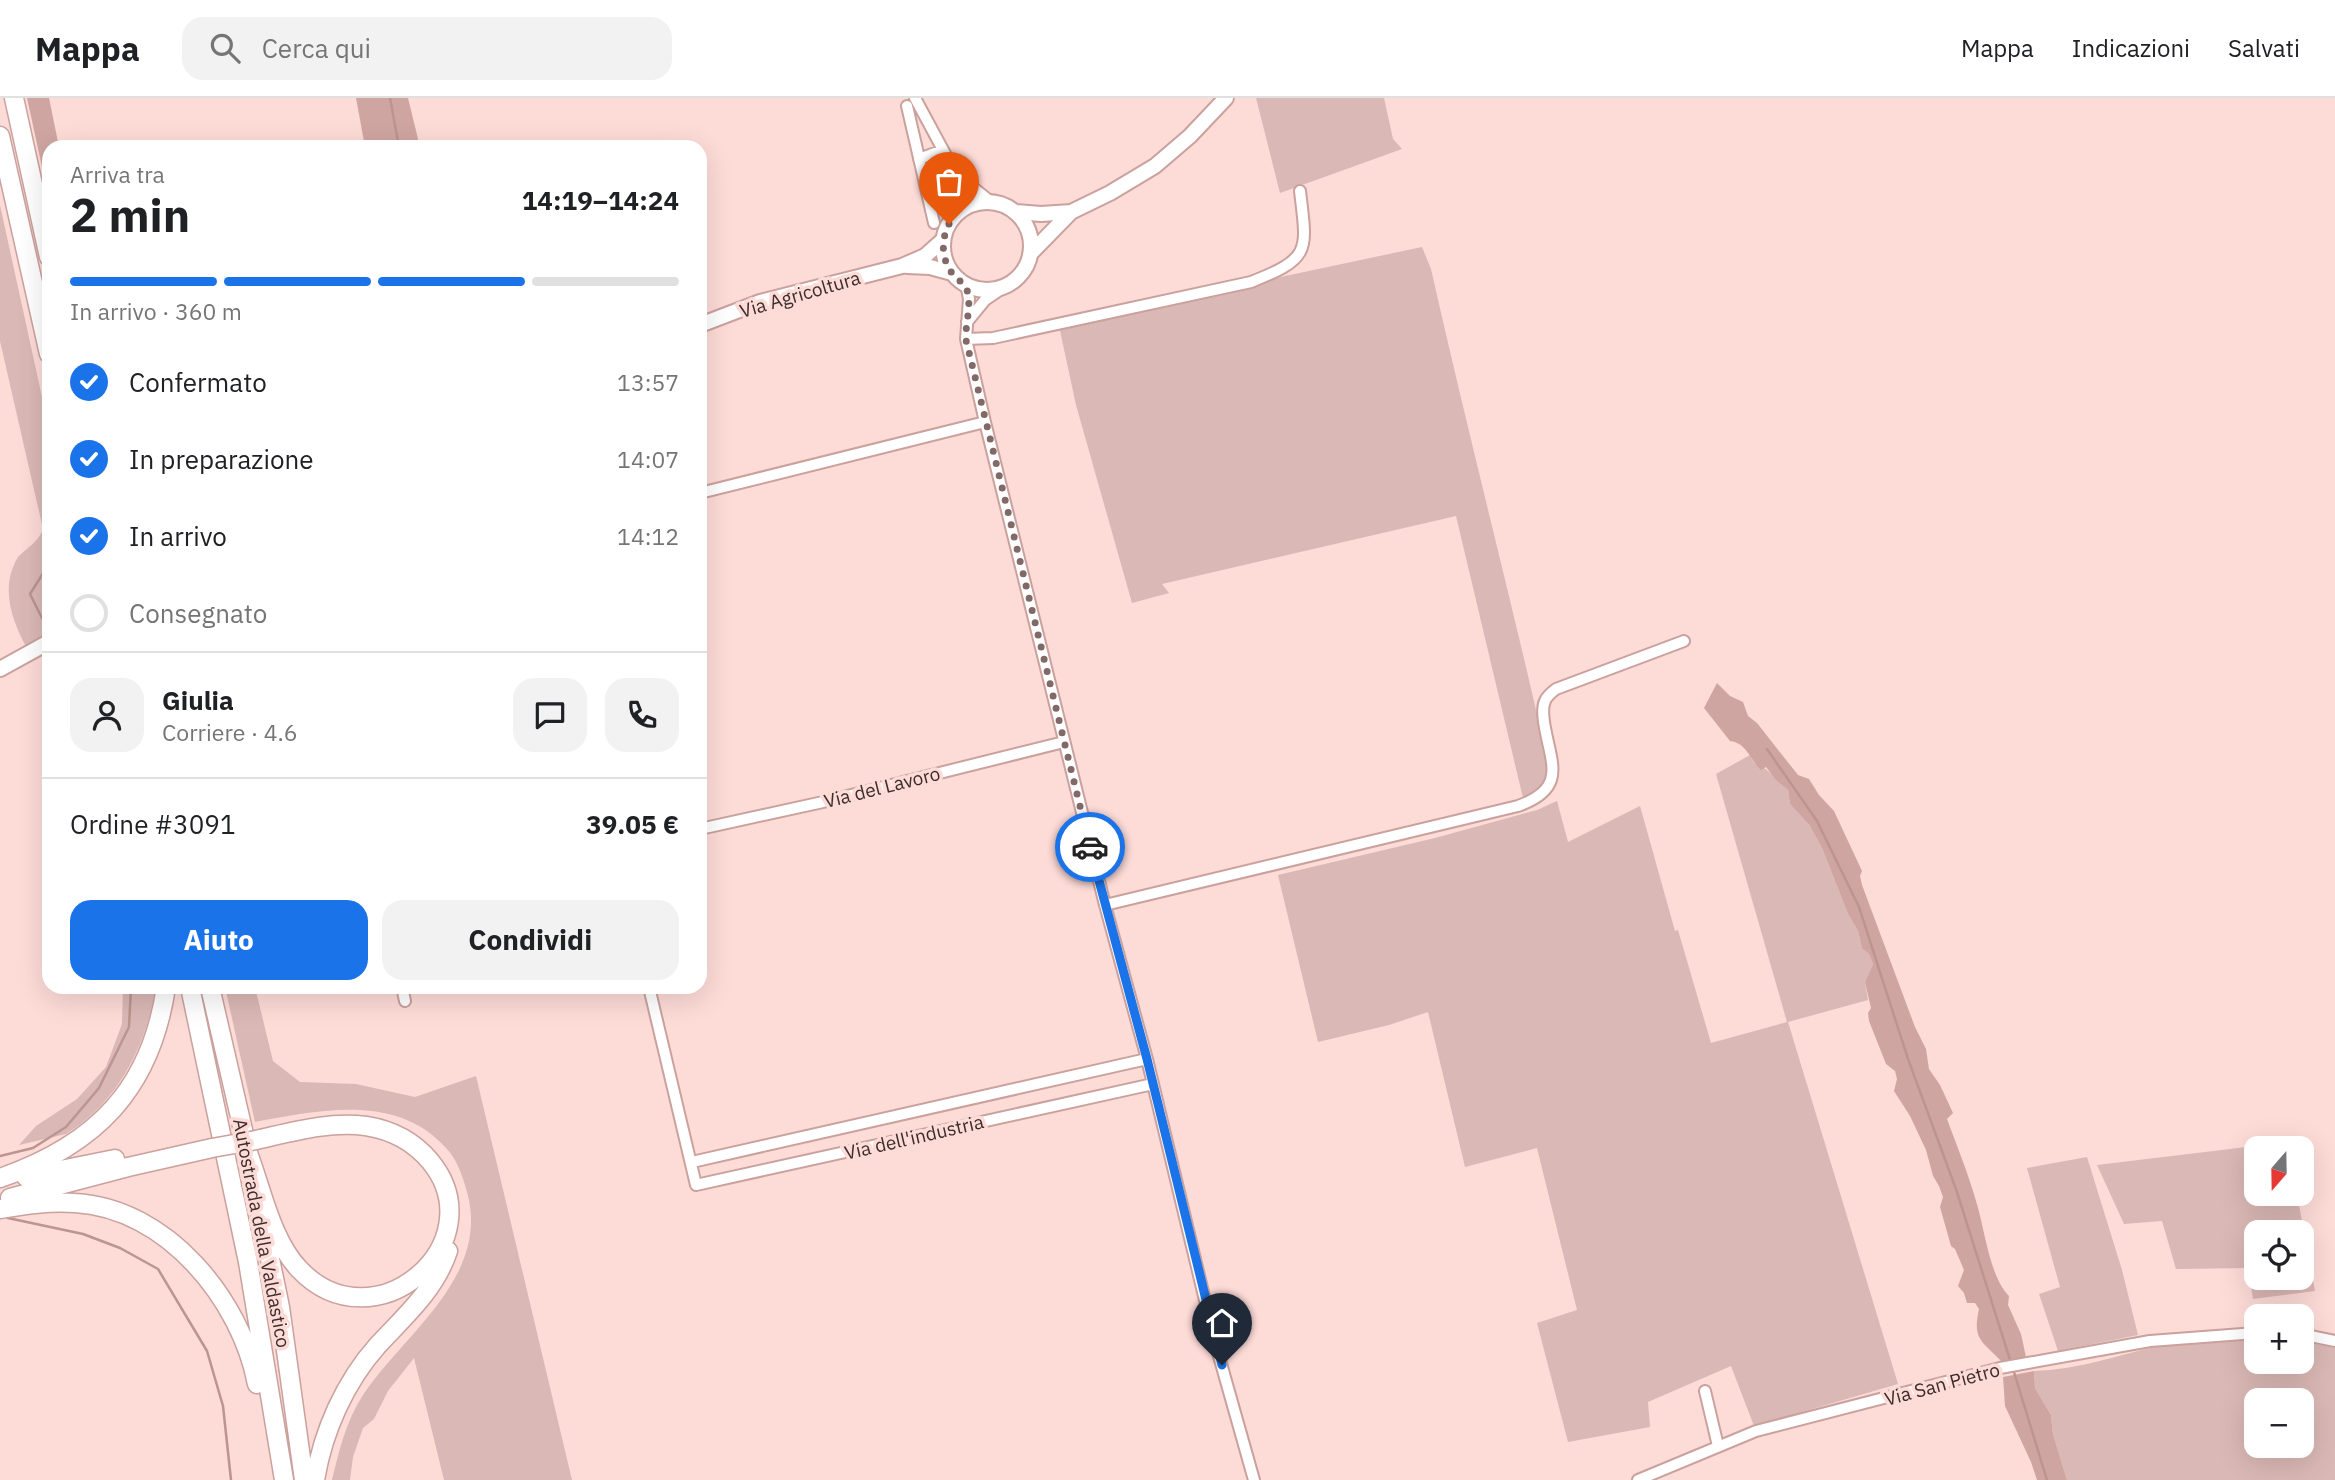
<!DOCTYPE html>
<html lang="it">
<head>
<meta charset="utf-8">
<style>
  :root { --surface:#fff; --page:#f2f2f2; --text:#202124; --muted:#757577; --line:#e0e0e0; --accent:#1a73e8 }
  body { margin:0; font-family:"IBM Plex Sans",sans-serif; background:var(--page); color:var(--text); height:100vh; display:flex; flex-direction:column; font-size:26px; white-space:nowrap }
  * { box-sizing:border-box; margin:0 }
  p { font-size:23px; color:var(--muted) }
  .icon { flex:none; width:38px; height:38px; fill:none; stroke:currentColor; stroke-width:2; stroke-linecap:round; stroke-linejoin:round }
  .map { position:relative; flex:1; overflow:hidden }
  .panel { position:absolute; left:42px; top:42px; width:665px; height:854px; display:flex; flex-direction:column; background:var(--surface); border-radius:21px; box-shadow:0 7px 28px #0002 }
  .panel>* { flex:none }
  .needle { width:46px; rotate:200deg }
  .tools { position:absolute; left:2244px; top:1038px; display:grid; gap:14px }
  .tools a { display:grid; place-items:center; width:70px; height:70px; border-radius:14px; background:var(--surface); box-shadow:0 7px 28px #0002; font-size:35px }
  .pin { position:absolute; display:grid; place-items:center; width:60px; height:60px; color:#fff; margin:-72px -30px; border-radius:50% 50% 50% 0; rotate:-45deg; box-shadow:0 0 7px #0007 }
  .pin .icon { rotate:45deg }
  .courier { position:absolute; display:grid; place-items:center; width:70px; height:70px; margin:-35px; border:5px solid #1a73e8; border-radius:50%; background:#fff; color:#222; box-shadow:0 2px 9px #0007 }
  .head em { font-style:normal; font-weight:800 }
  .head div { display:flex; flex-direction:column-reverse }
  .head { display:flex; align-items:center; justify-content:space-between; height:119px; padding:0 28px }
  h1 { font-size:46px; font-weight:800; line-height:52px }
  .bar { display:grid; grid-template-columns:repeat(4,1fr); gap:10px 7px; align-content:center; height:84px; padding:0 28px }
  .bar i { height:9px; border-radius:5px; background:var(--line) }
  .bar .selected { background:var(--accent) }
  .bar p { grid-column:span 4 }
  .line { display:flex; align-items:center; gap:18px; padding:0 28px; border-top:2px solid var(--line) }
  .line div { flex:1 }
  .round { display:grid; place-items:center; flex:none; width:74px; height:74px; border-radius:21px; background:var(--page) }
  ol { padding:0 28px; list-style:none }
  li { display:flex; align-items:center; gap:21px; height:77px }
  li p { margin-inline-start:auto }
  li .icon { padding:7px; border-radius:50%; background:var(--accent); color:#fff; stroke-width:4 }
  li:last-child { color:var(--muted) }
  li i { width:38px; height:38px; border:4px solid var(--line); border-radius:50% }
  .primary-button { display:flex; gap:14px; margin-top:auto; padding:14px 28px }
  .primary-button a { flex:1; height:80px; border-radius:21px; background:var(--accent); color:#fff; font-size:28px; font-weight:800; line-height:80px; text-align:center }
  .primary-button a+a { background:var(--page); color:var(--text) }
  header { display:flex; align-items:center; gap:42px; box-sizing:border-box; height:98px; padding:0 35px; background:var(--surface); border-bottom:2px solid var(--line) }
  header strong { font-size:33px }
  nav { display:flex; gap:38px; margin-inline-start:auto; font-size:24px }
  .search { width:490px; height:63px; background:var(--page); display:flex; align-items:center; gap:18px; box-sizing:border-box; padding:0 24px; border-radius:21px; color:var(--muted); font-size:26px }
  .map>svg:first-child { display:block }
  .green { fill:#dab8b5; fill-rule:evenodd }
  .forest { fill:#cfa5a1 }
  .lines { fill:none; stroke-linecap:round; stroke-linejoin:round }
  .stream { stroke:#bc9490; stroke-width:2.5 }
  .minor-casing { stroke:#caa19d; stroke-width:14 }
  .major-casing { stroke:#caa19d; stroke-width:18 }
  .highway-casing { stroke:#caa19d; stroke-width:21 }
  .minor { stroke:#fff; stroke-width:10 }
  .major { stroke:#fff; stroke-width:14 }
  .highway { stroke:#fff; stroke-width:18 }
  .highway-bridge-casing { stroke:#caa19d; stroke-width:21; stroke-linecap:butt }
  .highway-bridge { stroke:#fff; stroke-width:18 }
  .done { stroke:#806967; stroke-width:7; stroke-dasharray:0 12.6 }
  .route { stroke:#1a73e8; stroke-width:9 }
  .labels { text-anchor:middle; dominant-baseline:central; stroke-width:7; stroke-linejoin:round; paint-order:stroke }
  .street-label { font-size:19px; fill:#3c2c2b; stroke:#fddbd7 }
</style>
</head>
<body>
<header>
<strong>Mappa</strong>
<div class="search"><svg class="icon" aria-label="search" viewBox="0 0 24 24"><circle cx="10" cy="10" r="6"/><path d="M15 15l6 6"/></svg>Cerca qui</div>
<nav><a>Mappa</a><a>Indicazioni</a><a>Salvati</a></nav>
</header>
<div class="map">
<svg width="2335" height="1382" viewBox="0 0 2335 1382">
  <rect width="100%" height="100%" fill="#fddbd7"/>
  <!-- green -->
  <path class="green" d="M1256,0H1384L1393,41L1402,51L1280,95Z
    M0,107L49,331V539L28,552C11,522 0,489 18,459C27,450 39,443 43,431L0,243Z
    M1422,149L1431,171C1469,340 1513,508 1551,677L1546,692L1523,700L1456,418L1162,486L1169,495L1132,505L1076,307L1059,228L1084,227L1258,187L1271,181Z
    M1750,657L1754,665C1771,671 1774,681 1788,692L1790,706L1810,728L1822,750L1848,816L1858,833L1862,849L1869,856L1873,866L1865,884L1868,902L1788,924L1898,1286L1754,1328L1731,1268L1648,1304L1650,1329L1568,1344L1537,1225L1577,1212L1537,1050L1465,1069L1428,914L1389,927L1318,944L1278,777L1435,740L1537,712L1557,703L1568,744L1640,708L1675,833L1678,832L1711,945L1787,924L1716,676Z
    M123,889H156C146,948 118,1004 66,1036L19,1047L36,1028L77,1001L106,969L122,926Z
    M225,889H255L273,963L300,984L356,986L415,999L476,978L572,1382H444L414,1260L388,1293L374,1321L363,1330L353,1359L350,1382H332C339,1353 346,1323 363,1297C406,1233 495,1176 465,1087C461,1074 456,1060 446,1050C397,995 319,1012 255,1024Z
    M2288,1044L2289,1050H2256V1096H2297L2315,1193L2253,1201L2248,1170L2176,1171L2162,1123L2124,1126L2097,1067ZM2256,1134H2301V1180H2256Z
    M2087,1059L2122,1172L2138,1237L2058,1253L2039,1196L2060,1189L2027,1070Z
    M2301,1242L2335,1250V1382H2067L2053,1336L2051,1317L2035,1290L2034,1273C2078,1271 2105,1261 2146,1251C2181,1243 2220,1243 2256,1243V1264H2301ZM2256,1302H2301V1348H2256Z"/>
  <!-- forest -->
  <path class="forest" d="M27,0H49L59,49H49V101Z
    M356,0H408L420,49H365Z
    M1717,585L1730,598L1743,604L1748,618L1757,625L1798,677L1809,681L1819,697L1834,713L1862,773L1860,778L1862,787L1915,929L1926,951L1929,971L1940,987L1953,1015L1947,1021C1957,1048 1968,1075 1976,1103C1985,1131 1989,1178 2009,1198L2008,1207L2021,1236L2026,1259L2002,1264C1982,1243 1972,1242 1979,1211L1975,1205H1967L1964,1195L1958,1188L1964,1172L1955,1151L1951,1148L1940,1109L1943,1099L1939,1088L1933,1078L1926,1052L1910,1018L1894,993L1897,981L1895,973L1886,966L1869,923L1868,915L1871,910L1865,884L1873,866L1869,856L1862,850L1858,833L1848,816L1822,750L1810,728L1790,706L1788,692L1776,682L1766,669L1761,672C1750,662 1747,645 1730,643L1704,610Z
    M2034,1273L2035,1290L2051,1317L2053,1336L2067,1382H2037L2031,1364L2005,1308L2003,1279Z"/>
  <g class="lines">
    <!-- stream -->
    <path class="stream" d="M390,0L399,49
      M49,466L30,496L49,534
      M1767,651L1817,723L1859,809L1908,961L1957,1094L2011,1265
      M0,1058L33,1050L66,1029L99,990L129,929L131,889
      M4,1117L8,1120L83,1136L120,1150L158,1171L207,1253L223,1308L231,1382
      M2013,1271L2047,1382"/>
    <defs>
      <path id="minor" d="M915,0L956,76L991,104
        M907,8L934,125
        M919,61L943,52
        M949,126L957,102L956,76
        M966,186L969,201L966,241L985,324L1105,807L1147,961L1215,1244L1254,1382
        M967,224L985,202L1013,183
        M966,241L993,240L1251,184C1312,160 1307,153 1300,93
        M700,395L985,324
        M700,731L823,704L1064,644
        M1105,807L1518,708C1569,690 1550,664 1544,624C1543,617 1542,609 1545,603C1547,598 1552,594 1556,591L1684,543
        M402,889L405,903
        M649,889L696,1087L1153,986
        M692,1064L1147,961
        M2301,1236L2335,1243
        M1705,1293L1718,1348
        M1638,1382L1756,1333L2000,1270L2150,1243L2256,1235"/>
      <path id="major" d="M943 148a44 44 0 1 1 88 0a44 44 0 1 1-88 0Z
        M1016,114L1041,116L1071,114
        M1030,156L1071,114L1110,95L1155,68L1190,38L1226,0
        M907,168L930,169L952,175
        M700,227L760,204L902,168L925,158L943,142
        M0,571L49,544"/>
      <path id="highway" d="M14,0L49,159
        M0,38L49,256
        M190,889L248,1164L284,1382
        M210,889L249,1058
        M248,1055C262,1092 271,1141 299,1171C375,1251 497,1144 430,1063C414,1044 392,1032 366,1028C329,1023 292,1034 256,1042
        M26,1079L115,1061
        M0,1080C96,1047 151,991 166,889
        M10,1100L128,1069L212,1050
        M0,1111C24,1107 50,1103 75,1105C167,1110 241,1202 257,1286
        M260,1113L280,1209L304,1382
        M315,1382C323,1333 345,1284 378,1247C405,1218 435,1192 448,1153"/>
    </defs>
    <!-- minor casing -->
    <use href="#minor" class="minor-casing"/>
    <!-- major casing -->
    <use href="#major" class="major-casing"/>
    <!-- highway casing -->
    <use href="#highway" class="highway-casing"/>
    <!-- minor -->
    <use href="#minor" class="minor"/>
    <!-- major -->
    <use href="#major" class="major"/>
    <!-- highway -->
    <use href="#highway" class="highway"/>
    <defs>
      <path id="highway-bridge" d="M212,1050L256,1042"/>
    </defs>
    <!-- highway-bridge casing -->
    <use href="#highway-bridge" class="highway-bridge-casing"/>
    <!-- highway-bridge -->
    <use href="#highway-bridge" class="highway-bridge"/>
  </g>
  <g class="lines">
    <!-- done -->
    <path class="done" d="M949,126C941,142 941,160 952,175C959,184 966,185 968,196C971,210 965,227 966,242L1090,749"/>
    <!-- route -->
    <path class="route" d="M1090,749L1147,961L1222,1267"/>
  </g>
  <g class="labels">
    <!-- street labels -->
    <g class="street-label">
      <text transform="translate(800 196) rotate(-16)">Via Agricoltura</text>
      <text transform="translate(882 689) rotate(-14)">Via del Lavoro</text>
      <text transform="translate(914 1039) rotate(-13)">Via dell'industria</text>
      <text transform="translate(262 1135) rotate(79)">Autostrada della Valdastico</text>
      <text transform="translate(1942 1286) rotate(-15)">Via San Pietro</text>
    </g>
  </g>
</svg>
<div class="tools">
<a><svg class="needle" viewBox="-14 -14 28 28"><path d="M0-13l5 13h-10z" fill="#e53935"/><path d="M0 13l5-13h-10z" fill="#757577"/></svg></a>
<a><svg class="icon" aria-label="locate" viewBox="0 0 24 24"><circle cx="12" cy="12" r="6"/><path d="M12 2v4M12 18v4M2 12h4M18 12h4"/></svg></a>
<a>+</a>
<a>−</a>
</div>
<div class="pin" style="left:949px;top:126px;background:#ea580c"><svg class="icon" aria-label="bag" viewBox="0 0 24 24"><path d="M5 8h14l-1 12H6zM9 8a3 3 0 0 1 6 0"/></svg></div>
<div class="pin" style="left:1222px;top:1267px;background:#1f2937"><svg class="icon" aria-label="home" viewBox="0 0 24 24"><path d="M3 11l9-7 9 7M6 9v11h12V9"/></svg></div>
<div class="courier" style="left:1090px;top:749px"><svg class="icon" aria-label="car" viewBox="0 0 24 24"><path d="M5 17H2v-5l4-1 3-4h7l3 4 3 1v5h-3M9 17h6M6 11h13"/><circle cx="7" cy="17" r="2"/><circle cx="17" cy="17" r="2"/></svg></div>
<section class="panel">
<div class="head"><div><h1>2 min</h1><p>Arriva tra</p></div><em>14:19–14:24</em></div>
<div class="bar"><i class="selected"></i><i class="selected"></i><i class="selected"></i><i></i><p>In arrivo · 360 m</p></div>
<ol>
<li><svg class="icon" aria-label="check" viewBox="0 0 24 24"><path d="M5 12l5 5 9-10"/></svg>Confermato<p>13:57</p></li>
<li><svg class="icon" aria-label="check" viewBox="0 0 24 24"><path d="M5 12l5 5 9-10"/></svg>In preparazione<p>14:07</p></li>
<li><svg class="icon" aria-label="check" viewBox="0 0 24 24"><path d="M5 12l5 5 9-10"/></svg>In arrivo<p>14:12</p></li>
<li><i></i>Consegnato</li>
</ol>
<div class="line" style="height:126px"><a class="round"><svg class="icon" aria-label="person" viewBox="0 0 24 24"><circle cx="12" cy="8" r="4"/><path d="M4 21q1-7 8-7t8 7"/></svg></a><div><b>Giulia</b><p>Corriere · 4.6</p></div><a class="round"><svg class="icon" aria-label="chat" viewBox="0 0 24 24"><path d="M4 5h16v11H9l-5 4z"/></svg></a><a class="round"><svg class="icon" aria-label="phone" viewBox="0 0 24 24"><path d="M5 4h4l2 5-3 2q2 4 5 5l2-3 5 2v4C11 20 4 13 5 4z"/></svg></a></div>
<div class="line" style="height:91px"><div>Ordine #3091</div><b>39.05 €</b></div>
<div class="primary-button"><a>Aiuto</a><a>Condividi</a></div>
</section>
</div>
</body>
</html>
